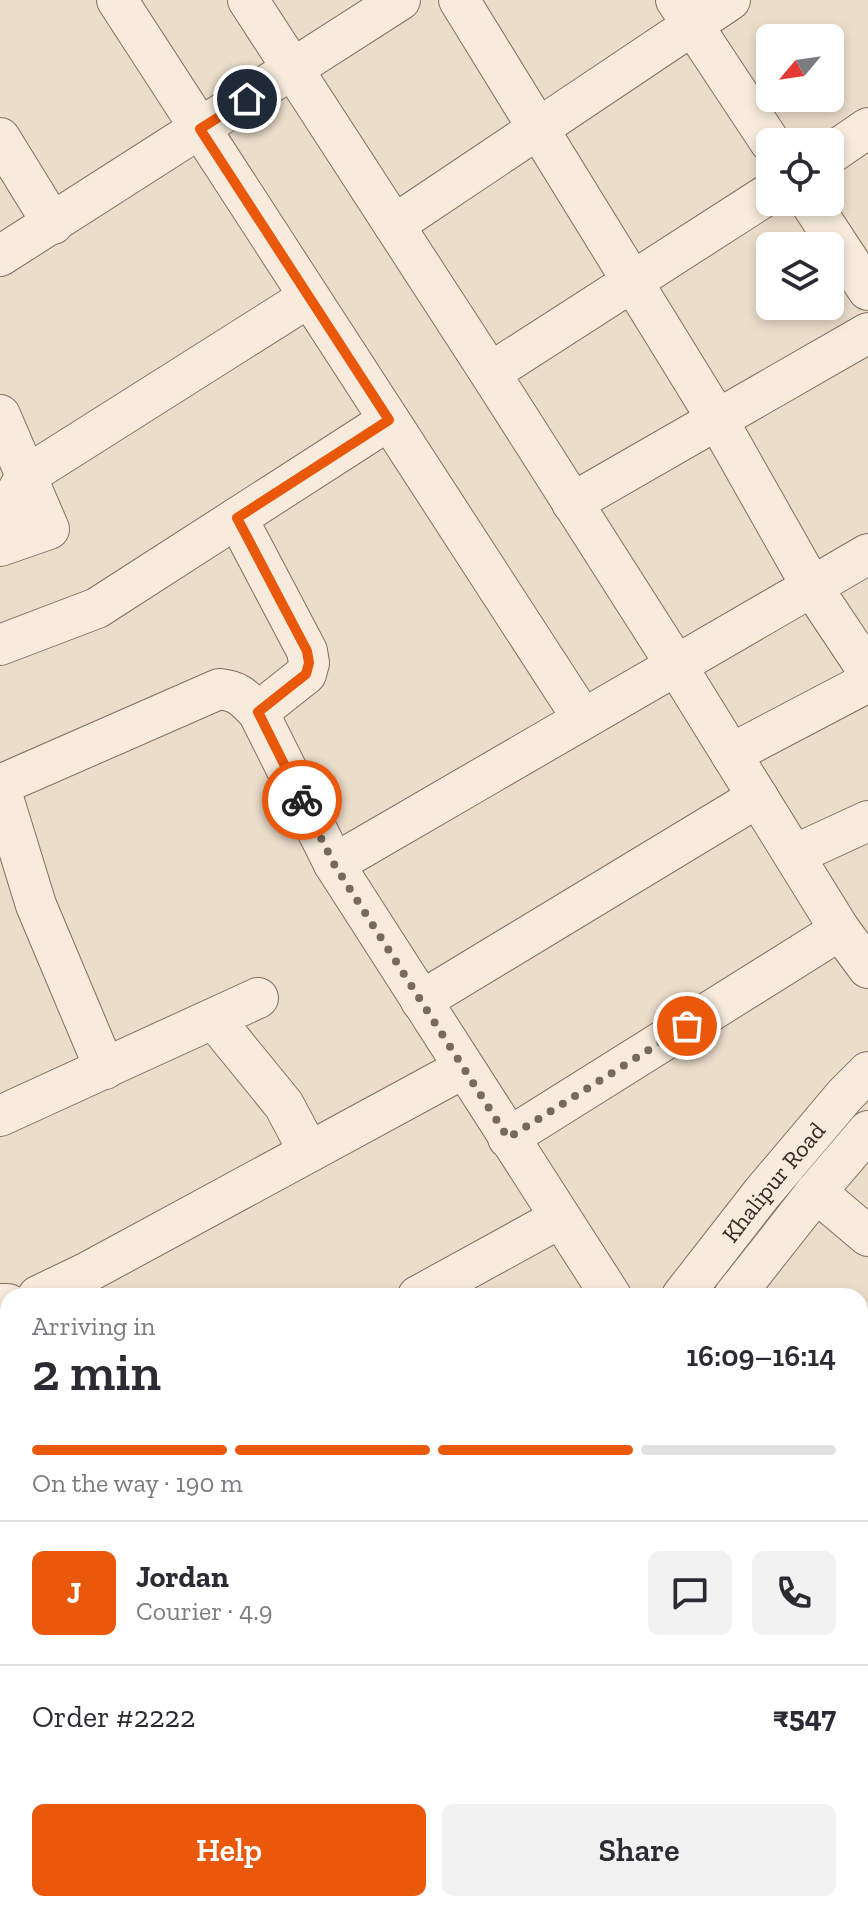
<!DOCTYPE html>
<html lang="en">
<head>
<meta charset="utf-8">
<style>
  :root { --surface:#fff; --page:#f2f2f3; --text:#2b2b33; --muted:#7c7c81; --line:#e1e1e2; --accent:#ea580c }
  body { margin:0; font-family:"Zilla Slab",serif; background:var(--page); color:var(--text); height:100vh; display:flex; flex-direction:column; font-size:30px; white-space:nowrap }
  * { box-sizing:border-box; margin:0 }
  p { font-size:26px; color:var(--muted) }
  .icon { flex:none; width:44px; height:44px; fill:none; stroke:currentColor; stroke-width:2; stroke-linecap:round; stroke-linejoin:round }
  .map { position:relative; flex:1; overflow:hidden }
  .panel { position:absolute; left:0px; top:1288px; width:868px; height:624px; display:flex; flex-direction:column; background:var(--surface); border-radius:24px 24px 0 0; box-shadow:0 4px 12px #0003 }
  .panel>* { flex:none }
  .needle { width:52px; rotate:241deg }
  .tools { position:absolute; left:756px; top:24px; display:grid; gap:16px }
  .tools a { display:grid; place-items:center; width:88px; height:88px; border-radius:12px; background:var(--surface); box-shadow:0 4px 12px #0003; font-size:40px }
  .pin { position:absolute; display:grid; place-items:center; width:68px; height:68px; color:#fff; margin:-34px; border:4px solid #fff; border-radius:50%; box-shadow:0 2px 8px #0007 }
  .courier { position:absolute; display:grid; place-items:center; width:80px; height:80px; margin:-40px; border:6px solid #ea580c; border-radius:50%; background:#fff; color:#222; box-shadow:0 2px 10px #0007 }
  .summary em { font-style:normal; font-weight:600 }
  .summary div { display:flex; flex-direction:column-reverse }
  .summary { display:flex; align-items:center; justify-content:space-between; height:136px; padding:0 32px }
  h1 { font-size:52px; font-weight:600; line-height:60px }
  .bar { display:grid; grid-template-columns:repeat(4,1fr); gap:12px 8px; align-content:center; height:96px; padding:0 32px }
  .bar i { height:10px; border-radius:6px; background:var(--line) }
  .bar .current { background:var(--accent) }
  .bar p { grid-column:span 4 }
  .line { display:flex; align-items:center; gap:20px; padding:0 32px; border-top:2px solid var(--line) }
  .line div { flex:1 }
  .round { display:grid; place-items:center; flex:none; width:84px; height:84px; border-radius:12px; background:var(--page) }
  .cta { display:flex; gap:16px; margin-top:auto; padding:16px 32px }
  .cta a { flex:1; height:92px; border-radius:12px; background:var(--accent); color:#fff; font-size:32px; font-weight:600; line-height:92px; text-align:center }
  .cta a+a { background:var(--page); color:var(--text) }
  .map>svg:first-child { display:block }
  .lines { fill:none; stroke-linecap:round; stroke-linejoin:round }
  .minor-casing { stroke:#856f60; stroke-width:42 }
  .minor { stroke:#f6ebdc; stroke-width:40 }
  .done { stroke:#76695d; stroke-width:8; stroke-dasharray:0 14.4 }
  .route { stroke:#ea580c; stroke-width:10 }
  .labels { text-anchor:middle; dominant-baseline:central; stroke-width:6; stroke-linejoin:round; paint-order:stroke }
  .street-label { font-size:24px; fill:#372a22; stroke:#f2e8d8 }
</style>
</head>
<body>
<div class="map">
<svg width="868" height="1912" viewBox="0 0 868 1912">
  <rect width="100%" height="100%" fill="#eaddca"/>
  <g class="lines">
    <defs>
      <g id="minor">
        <path d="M117,0L583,719"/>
        <path d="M248,0L490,373L676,665L840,930L868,968"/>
        <path d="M459,0L717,419L812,587L868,671"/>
        <path d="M676,0L770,142"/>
        <path d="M0,138L53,224"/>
        <path d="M830,154L868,128"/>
        <path d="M810,202L868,290"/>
        <path d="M394,225L730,0"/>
        <path d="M0,256L400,0"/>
        <path d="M490,373L770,193"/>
        <path d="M0,415L49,529L0,546"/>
        <path d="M572,503L868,333"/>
        <path d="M237,518L307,651L309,663L306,674L258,712"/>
        <path d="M0,522L26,476L309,297"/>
        <path d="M0,645L97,608L389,420"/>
        <path d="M731,754L868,682"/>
        <path d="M0,785L219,689C239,691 244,698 258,712L334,864L611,1296"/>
        <path d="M0,788L36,905L105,1069"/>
        <path d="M794,855L868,821"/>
        <path d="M334,864L868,554"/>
        <path d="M421,1001L758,797"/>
        <path d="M214,1019L284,1105L309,1152"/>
        <path d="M0,1116L258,998"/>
        <path d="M508,1138L840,930"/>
        <path d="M816,1192L868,1236"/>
        <path d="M38,1296L86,1273L464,1068"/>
        <path d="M418,1296L560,1218"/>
        <path id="s1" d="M682,1296L763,1192L845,1095L868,1072"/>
        <path d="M734,1296L816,1192L868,1131"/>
        <path d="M0,1304H8"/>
        <path d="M860,1461L868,1452"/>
        <path d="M0,1496L8,1492"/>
        <path d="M860,1613L868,1621"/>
        <path d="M0,1675L8,1672"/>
        <path d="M860,1710L868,1701"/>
        <path d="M0,1763L8,1759"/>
        <path d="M0,1881L8,1897"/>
        <path d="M211,1904L216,1912"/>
        <path d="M151,1912L163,1904"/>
        <path d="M390,1912L403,1904"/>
        <path d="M476,1912L478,1904"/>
        <path d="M664,1912L672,1904"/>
      </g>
    </defs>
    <!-- minor casing -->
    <use href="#minor" class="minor-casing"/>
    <!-- minor -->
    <use href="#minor" class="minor"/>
  </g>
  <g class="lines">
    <!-- done -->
    <path class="done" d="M302,800L334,864L508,1138L687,1026"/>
    <!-- route -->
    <path class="route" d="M247,99L200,129L389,420L237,518L307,651L309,663L306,674L258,712L302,800"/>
  </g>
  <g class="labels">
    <!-- street labels -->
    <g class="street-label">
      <text stroke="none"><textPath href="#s1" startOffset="146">Khalipur Road</textPath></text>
    </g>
  </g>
</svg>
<div class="tools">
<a><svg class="needle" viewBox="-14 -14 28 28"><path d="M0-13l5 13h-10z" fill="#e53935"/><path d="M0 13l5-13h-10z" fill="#7c7c81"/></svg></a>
<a><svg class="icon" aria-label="locate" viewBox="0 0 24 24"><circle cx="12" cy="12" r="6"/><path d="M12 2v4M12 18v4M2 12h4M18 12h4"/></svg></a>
<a><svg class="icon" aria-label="layers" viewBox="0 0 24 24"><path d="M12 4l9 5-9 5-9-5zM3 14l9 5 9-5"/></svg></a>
</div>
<div class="pin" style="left:687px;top:1026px;background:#ea580c"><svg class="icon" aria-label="bag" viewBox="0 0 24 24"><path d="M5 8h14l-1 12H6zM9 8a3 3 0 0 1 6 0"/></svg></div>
<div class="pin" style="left:247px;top:99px;background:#1f2937"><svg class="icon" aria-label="home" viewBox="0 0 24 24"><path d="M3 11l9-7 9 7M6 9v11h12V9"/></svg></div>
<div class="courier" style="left:302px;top:800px"><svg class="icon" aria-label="bike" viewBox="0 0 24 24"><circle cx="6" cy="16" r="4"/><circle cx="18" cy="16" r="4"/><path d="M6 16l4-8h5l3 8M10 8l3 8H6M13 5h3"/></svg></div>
<section class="panel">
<div class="summary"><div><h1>2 min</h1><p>Arriving in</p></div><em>16:09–16:14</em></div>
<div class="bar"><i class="current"></i><i class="current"></i><i class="current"></i><i></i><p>On the way · 190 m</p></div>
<div class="line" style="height:144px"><b class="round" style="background:var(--accent);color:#fff">J</b><div><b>Jordan</b><p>Courier · 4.9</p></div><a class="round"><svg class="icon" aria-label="chat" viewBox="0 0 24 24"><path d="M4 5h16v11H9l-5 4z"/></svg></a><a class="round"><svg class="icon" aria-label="phone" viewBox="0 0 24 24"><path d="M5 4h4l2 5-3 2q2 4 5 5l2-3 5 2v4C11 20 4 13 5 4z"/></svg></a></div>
<div class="line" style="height:104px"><div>Order #2222</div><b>₹547</b></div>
<div class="cta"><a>Help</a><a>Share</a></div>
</section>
</div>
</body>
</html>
